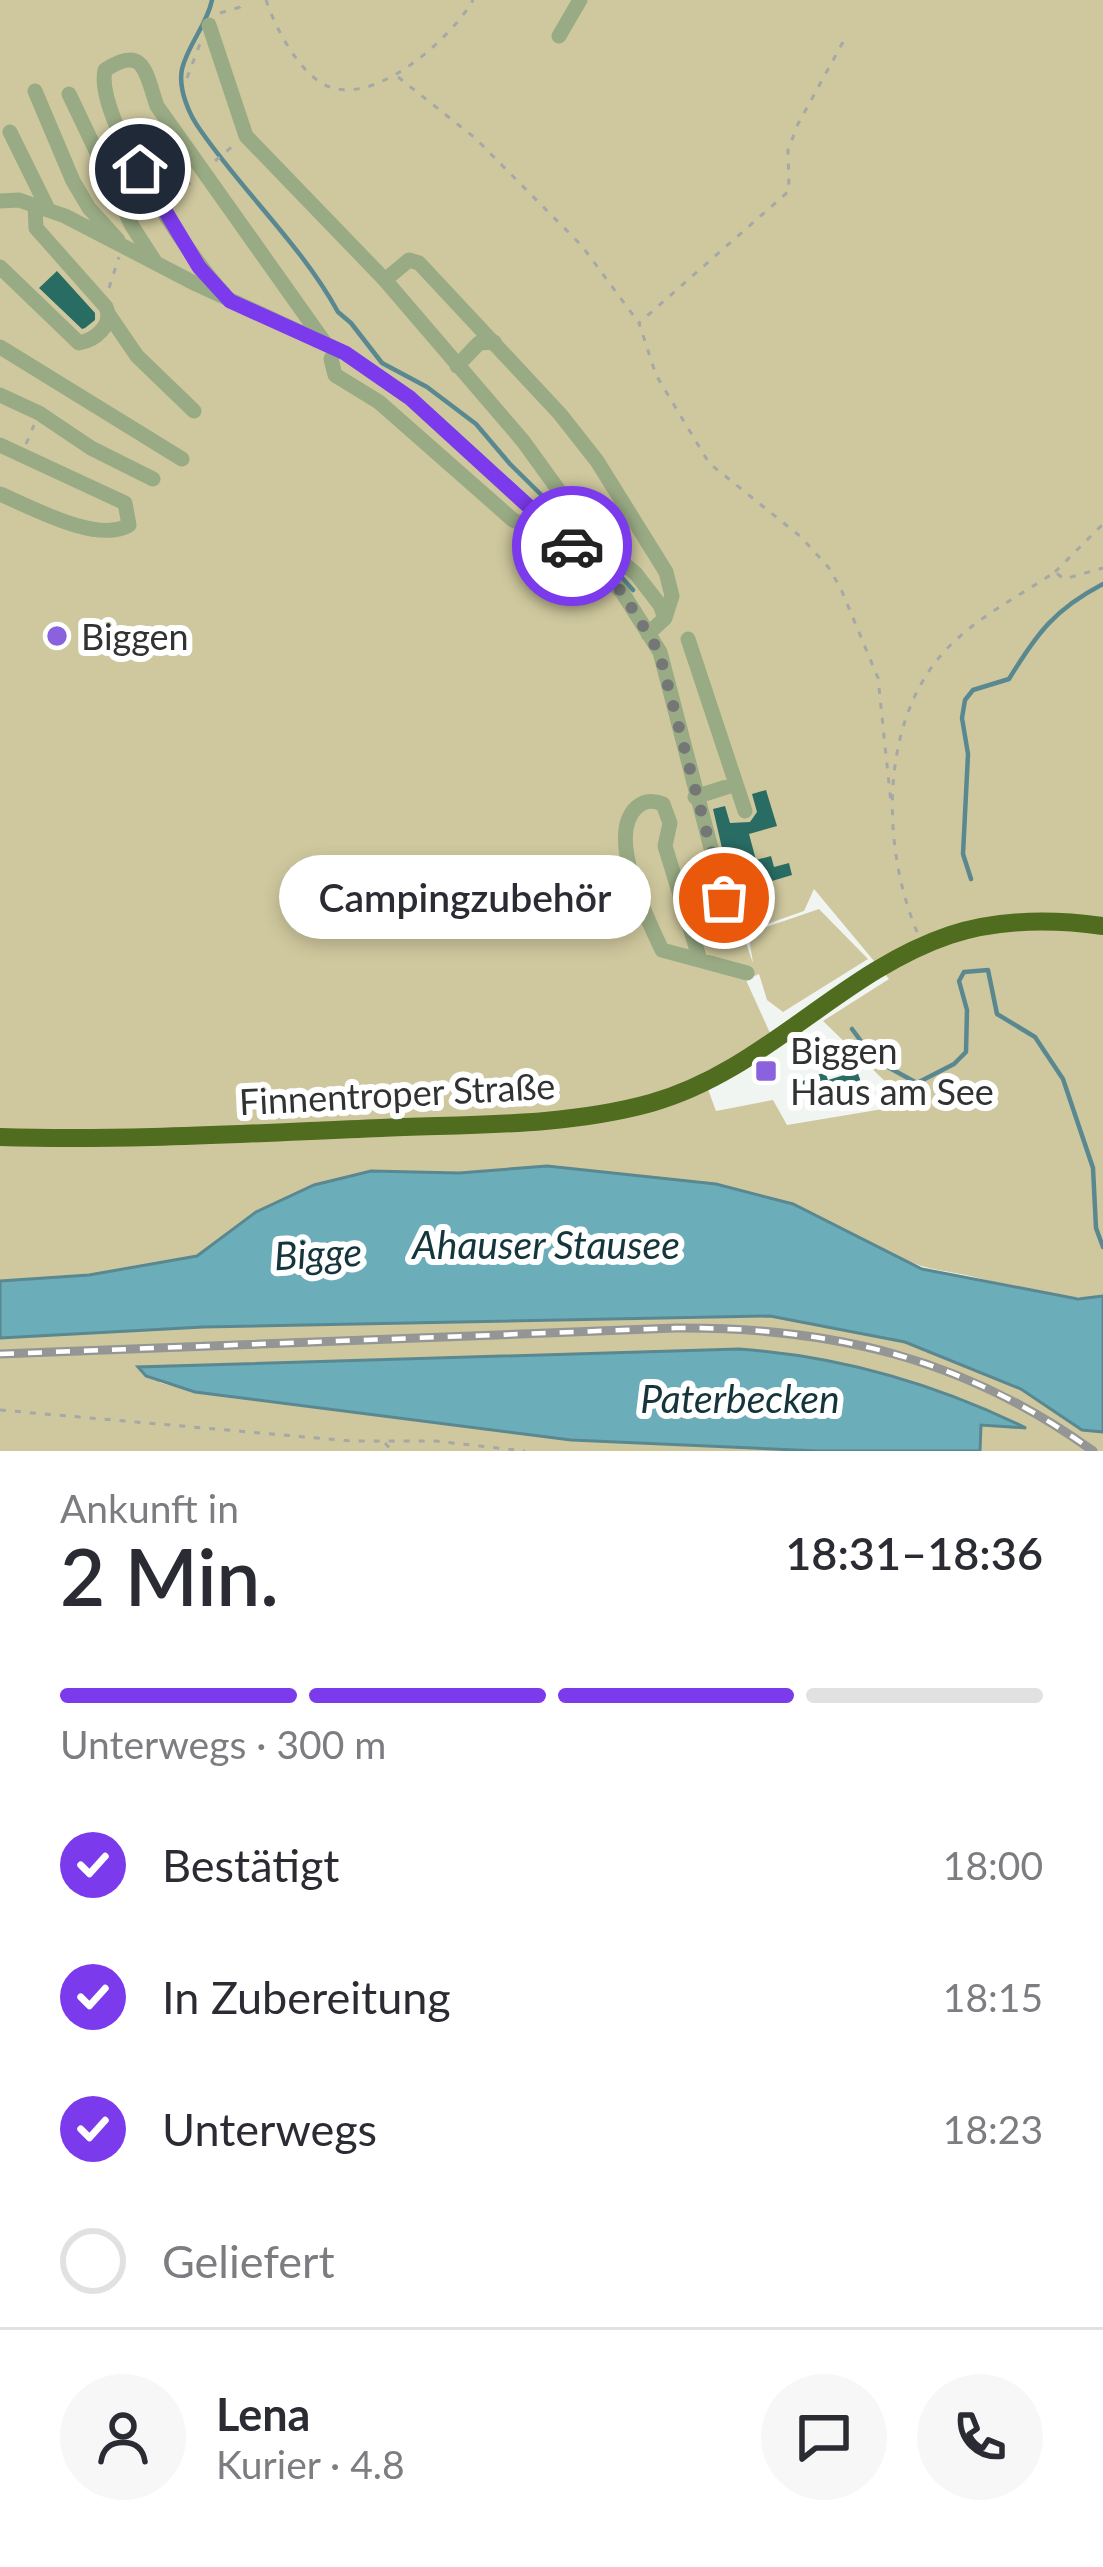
<!DOCTYPE html>
<html lang="de">
<head>
<meta charset="utf-8">
<style>
  :root { --surface:#fff; --page:#f7f7f7; --text:#2b2b33; --muted:#7c7c81; --line:#e1e1e2; --accent:#7c3aed }
  body { margin:0; font-family:Lato,sans-serif; background:var(--page); color:var(--text); height:100vh; display:flex; flex-direction:column; font-size:45px; white-space:nowrap }
  * { box-sizing:border-box; margin:0 }
  p { font-size:39px; color:var(--muted) }
  .icon { flex:none; width:66px; height:66px; fill:none; stroke:currentColor; stroke-width:2; stroke-linecap:round; stroke-linejoin:round }
  .map { position:relative; height:1451px; overflow:hidden }
  .sheet { display:flex; flex-direction:column; background:var(--surface); flex:1 }
  .sheet>* { flex:none }
  .pin { position:absolute; display:grid; place-items:center; width:102px; height:102px; color:#fff; margin:-51px; border:6px solid #fff; border-radius:50%; box-shadow:0 3px 12px #0007 }
  .courier { position:absolute; display:grid; place-items:center; width:120px; height:120px; margin:-60px; border:9px solid #7c3aed; border-radius:50%; background:#fff; color:#222; box-shadow:0 3px 15px #0007 }
  .bubble { position:absolute; height:84px; border-radius:42px; background:var(--surface); box-shadow:0 6px 18px #0003; font-size:39px; font-weight:600; line-height:84px; text-align:center }
  .overview em { font-style:normal; font-weight:600 }
  .overview div { display:flex; flex-direction:column-reverse }
  .overview { display:flex; align-items:center; justify-content:space-between; height:204px; padding:0 60px }
  h1 { font-size:78px; font-weight:600; line-height:90px }
  .bar { display:grid; grid-template-columns:repeat(4,1fr); gap:18px 12px; align-content:center; height:144px; padding:0 60px }
  .bar i { height:15px; border-radius:9px; background:var(--line) }
  .bar .on { background:var(--accent) }
  .bar p { grid-column:span 4 }
  .line { display:flex; align-items:center; gap:30px; padding:0 60px; border-top:3px solid var(--line) }
  .line div { flex:1 }
  .round { display:grid; place-items:center; flex:none; width:126px; height:126px; border-radius:63px; background:var(--page) }
  ol { padding:0 60px; list-style:none }
  li { display:flex; align-items:center; gap:36px; height:132px }
  li p { margin-inline-start:auto }
  li .icon { padding:12px; border-radius:50%; background:var(--accent); color:#fff; stroke-width:4 }
  li:last-child { color:var(--muted) }
  li i { width:66px; height:66px; border:6px solid var(--line); border-radius:50% }
  .map>svg:first-child { display:block }
  .green { fill:#cfc89e; fill-rule:evenodd }
  .water { fill:#6cadba; stroke:#5a8891; stroke-width:3 }
  .lines { fill:none; stroke-linecap:round; stroke-linejoin:round }
  .stream { stroke:#5a8891; stroke-width:4.5 }
  .building { fill:#286c63 }
  .path { stroke:#a5a8a6; stroke-width:3; stroke-dasharray:6 9; stroke-linecap:butt }
  .minor { stroke:#99ab84; stroke-width:15 }
  .major { stroke:#4f6c1f; stroke-width:18 }
  .rail-casing { stroke:#939694; stroke-width:9 }
  .rail { stroke:#fff; stroke-width:4.5; stroke-dasharray:14; stroke-linecap:butt }
  .done { stroke:#747775; stroke-width:12; stroke-dasharray:0 21.6 }
  .route { stroke:#7c3aed; stroke-width:15 }
  .poi-dot { fill:#8a62dd; stroke:#fff; stroke-width:4.5 }
  .labels { text-anchor:middle; dominant-baseline:central; stroke-width:12; stroke-linejoin:round; paint-order:stroke }
  .poi-label { font-size:36px; fill:#313332; stroke:#fff; text-anchor:start }
  .street-label { font-size:36px; fill:#313332; stroke:#fff }
  .water-label { font-size:39px; font-style:italic; fill:#14353b; stroke:#fff }
</style>
</head>
<body>
<div class="map">
<svg width="1103" height="1451" viewBox="0 0 1103 1451">
  <rect width="100%" height="100%" fill="#f1f5f2"/>
  <!-- green -->
  <path class="green" d="M0,0H1103V1296C1060,1301 1020,1288 978,1278C943,1269 927,1272 894,1254L459,1173L371,1171L256,1212L197,1256L89,1275L0,1281ZM814,889L889,979L823,1021L897,1093L883,1109L787,1125L773,1100L716,1111L702,1073L734,1060L770,1033L746,980L759,974L767,1000L783,1012L868,959L819,909L752,932L750,944L753,963L746,943L750,930L804,911Z
    M770,1316L905,1342L1021,1389L1082,1430L1103,1432V1451H980V1425L1022,1426C932,1382 839,1355 739,1349L139,1368L161,1383L195,1392L571,1440L818,1451H0V1338L203,1327Z"/>
  <!-- water -->
  <path class="water" d="M547,1166L716,1184L793,1204L922,1269L1078,1299L1103,1296V1432L1082,1430L1021,1389L905,1342L770,1316L203,1327L0,1338V1281L89,1275L197,1256L256,1212L314,1185L371,1171L459,1173Z
    M739,1349C841,1356 934,1383 1026,1428L981,1425L980,1451H818L571,1440L195,1392L146,1376L138,1367Z"/>
  <g class="lines">
    <!-- stream -->
    <path class="stream" d="M212,0C207,25 188,44 182,69C178,89 189,115 201,131C244,193 301,245 338,312L351,323L382,363L427,387L476,424L510,464L581,534
      M598,551L633,590
      M971,879L963,854L968,754L962,718L965,700L973,690L1009,679C1037,633 1055,609 1103,584
      M852,1029L875,1060L917,1083L954,1064L966,1052L967,1010L959,981L964,972L988,970L997,1014L1035,1037L1063,1079L1093,1168L1096,1228L1103,1247"/>
  </g>
  <!-- building -->
  <path class="building" d="M57,271L95,313V320L85,328L82,329L39,288Z
    M766,790L777,826L749,834L756,860L771,856L774,867L789,863L792,875L749,888L753,904L736,909L713,809L725,806L730,823L750,822L757,812L752,794Z
    M857,1071L861,1082L812,1100L807,1099L800,1082L825,1072L828,1080Z"/>
  <g class="lines">
    <!-- path -->
    <path class="path" d="M266,0C275,27 297,69 323,84C371,111 451,39 473,0
      M220,13L240,7L241,0
      M843,42L798,124L788,150L789,191L639,323L656,375L709,463L801,537L829,568L841,589L878,678L891,803
      M398,77L475,138L582,246L639,323
      M187,78L201,41
      M215,161L235,144
      M174,196L194,180
      M109,288L119,257
      M26,444L34,425
      M1055,572L1103,524
      M917,932C882,848 879,725 943,653C973,619 1018,597 1055,572L1064,579L1103,568
      M0,1410L351,1441H435L525,1451
      M385,1443L392,1451"/>
    <!-- minor -->
    <path class="minor" d="M209,25L246,136L385,280L523,441L591,535L636,574L660,605L665,618
      M559,36L580,0
      M35,91L73,181L89,208L118,240
      M69,94L132,226L154,260
      M10,132L48,209
      M0,201L19,200L65,216L196,284L345,353L410,398L622,592L660,652L724,898
      M0,267L79,343C95,340 114,325 106,307L36,228L35,205
      M385,280L409,260L419,263L560,414L597,461L666,572L672,596L665,618L648,634
      M224,294C190,258 94,117 105,70C145,43 146,75 157,106L325,343
      M109,315L137,356L194,411
      M0,347L182,459
      M336,349L331,359L335,375L379,402L513,520L523,524L543,519
      M457,366L479,343L494,342
      M0,395L39,413L91,448L153,479
      M0,445L125,503L129,525C98,544 33,508 0,494
      M688,639L745,811
      M695,797L736,784
      M700,960L665,846L670,823L663,804C653,800 645,800 637,807C605,835 648,920 662,950L747,973"/>
    <!-- major -->
    <path class="major" d="M0,1137C127,1141 254,1133 381,1128C470,1124 564,1127 651,1103C765,1071 840,972 950,935C999,919 1053,919 1103,926"/>
    <defs>
      <path id="rail" d="M0,1354L676,1328C833,1327 964,1358 1093,1451"/>
    </defs>
    <!-- rail casing -->
    <use href="#rail" class="rail-casing"/>
    <!-- rail -->
    <use href="#rail" class="rail"/>
  </g>
  <g class="lines">
    <!-- done -->
    <path class="done" d="M572,546L622,592L659,652L724,898"/>
    <!-- route -->
    <path class="route" d="M140,169L199,267L230,301L345,353L410,398L572,546"/>
  </g>
  <!-- markers -->
  <g class="poi-dot">
    <circle cx="57" cy="636" r="12"/>
    <rect x="754" y="1059" width="24" height="24" rx="6"/>
  </g>
  <g class="labels">
    <!-- poi labels -->
    <g class="poi-label">
      <text x="81" y="636">Biggen</text>
      <text x="790" y="1050">Biggen<tspan x="790" dy="41">Haus am See</tspan></text>
    </g>
    <!-- street labels -->
    <g class="street-label">
      <text transform="translate(397 1093) rotate(-3)">Finnentroper Straße</text>
    </g>
    <!-- water labels -->
    <g class="water-label">
      <text x="546" y="1244">Ahauser Stausee</text>
      <text transform="translate(318 1253) rotate(-3)">Bigge</text>
      <text x="740" y="1398">Paterbecken</text>
    </g>
  </g>
</svg>
<div class="pin" style="left:724px;top:898px;background:#ea580c"><svg class="icon" aria-label="bag" viewBox="0 0 24 24"><path d="M5 8h14l-1 12H6zM9 8a3 3 0 0 1 6 0"/></svg></div>
<div class="pin" style="left:140px;top:169px;background:#1f2937"><svg class="icon" aria-label="home" viewBox="0 0 24 24"><path d="M3 11l9-7 9 7M6 9v11h12V9"/></svg></div>
<div class="courier" style="left:572px;top:546px"><svg class="icon" aria-label="car" viewBox="0 0 24 24"><path d="M5 17H2v-5l4-1 3-4h7l3 4 3 1v5h-3M9 17h6M6 11h13"/><circle cx="7" cy="17" r="2"/><circle cx="17" cy="17" r="2"/></svg></div>
<div class="bubble" style="left:279px;top:855px;width:372px">Campingzubehör</div>
</div>
<section class="sheet">
<div class="overview"><div><h1>2 Min.</h1><p>Ankunft in</p></div><em>18:31–18:36</em></div>
<div class="bar"><i class="on"></i><i class="on"></i><i class="on"></i><i></i><p>Unterwegs · 300 m</p></div>
<ol>
<li><svg class="icon" aria-label="check" viewBox="0 0 24 24"><path d="M5 12l5 5 9-10"/></svg>Bestätigt<p>18:00</p></li>
<li><svg class="icon" aria-label="check" viewBox="0 0 24 24"><path d="M5 12l5 5 9-10"/></svg>In Zubereitung<p>18:15</p></li>
<li><svg class="icon" aria-label="check" viewBox="0 0 24 24"><path d="M5 12l5 5 9-10"/></svg>Unterwegs<p>18:23</p></li>
<li><i></i>Geliefert</li>
</ol>
<div class="line" style="height:216px"><a class="round"><svg class="icon" aria-label="person" viewBox="0 0 24 24"><circle cx="12" cy="8" r="4"/><path d="M4 21q1-7 8-7t8 7"/></svg></a><div><b>Lena</b><p>Kurier · 4.8</p></div><a class="round"><svg class="icon" aria-label="chat" viewBox="0 0 24 24"><path d="M4 5h16v11H9l-5 4z"/></svg></a><a class="round"><svg class="icon" aria-label="phone" viewBox="0 0 24 24"><path d="M5 4h4l2 5-3 2q2 4 5 5l2-3 5 2v4C11 20 4 13 5 4z"/></svg></a></div>
</section>
</body>
</html>
